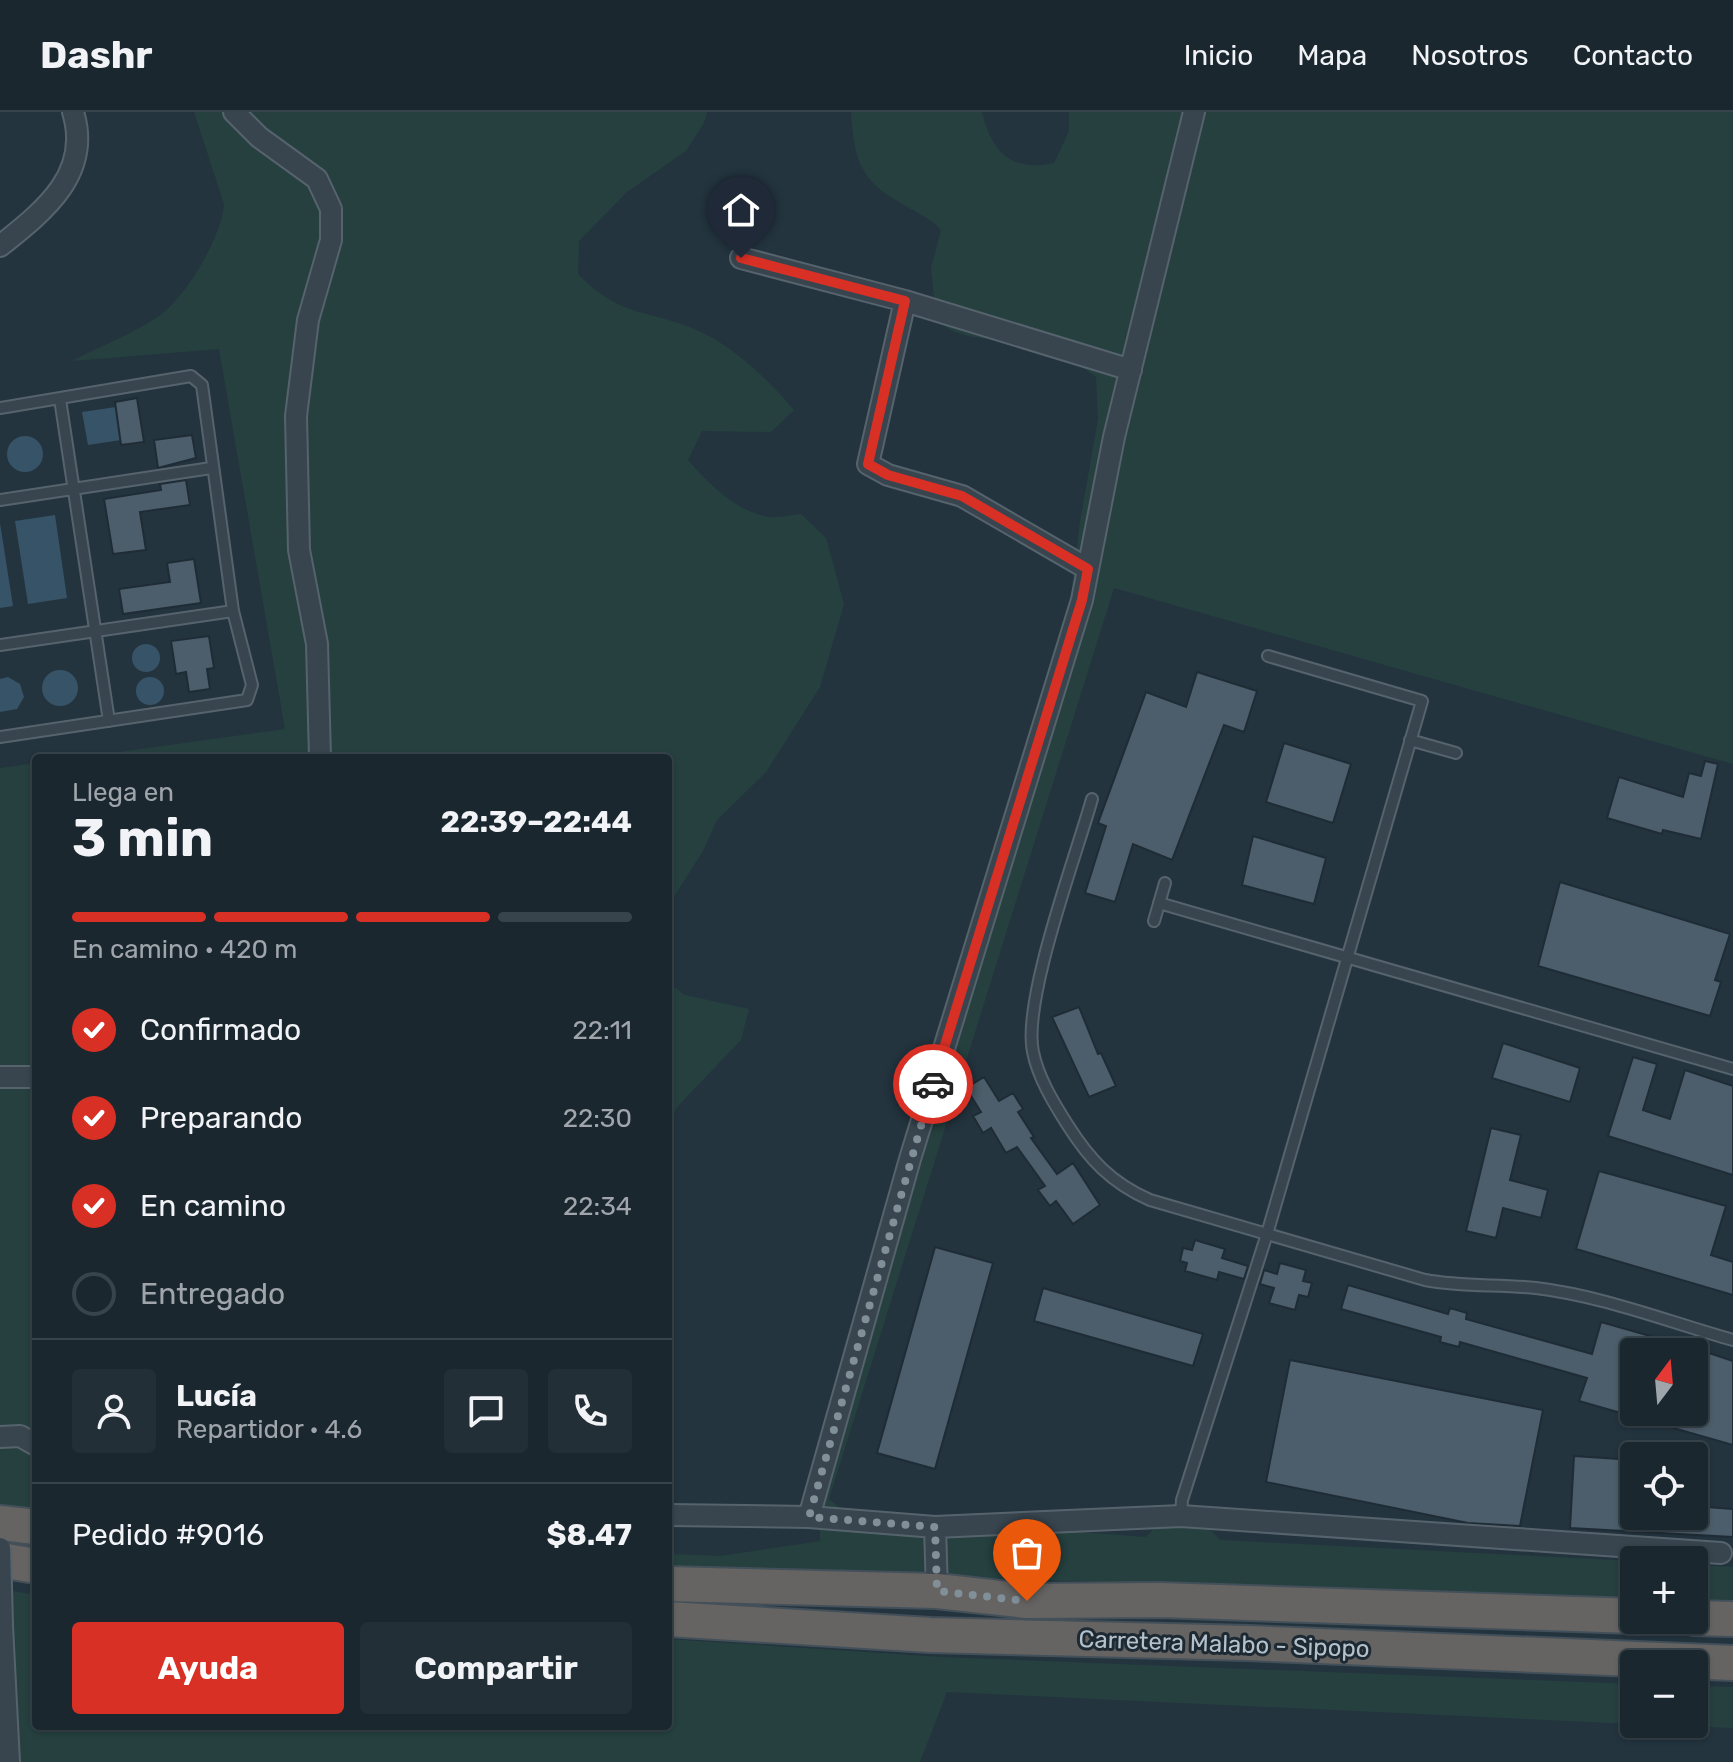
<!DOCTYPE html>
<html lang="es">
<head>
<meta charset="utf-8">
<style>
  :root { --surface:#1a272f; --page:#232f37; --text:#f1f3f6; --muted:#9fa5aa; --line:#38444b; --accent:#d93025 }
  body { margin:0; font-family:Rubik,sans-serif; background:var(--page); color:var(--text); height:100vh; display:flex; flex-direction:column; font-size:30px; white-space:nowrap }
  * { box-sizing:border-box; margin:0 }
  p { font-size:26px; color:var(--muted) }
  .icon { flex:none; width:44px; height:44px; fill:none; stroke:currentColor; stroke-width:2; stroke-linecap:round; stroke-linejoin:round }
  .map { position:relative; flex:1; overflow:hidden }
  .drawer { position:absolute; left:32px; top:642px; width:640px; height:976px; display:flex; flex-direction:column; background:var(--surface); border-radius:8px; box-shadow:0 2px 6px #0004,0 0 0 2px var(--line) }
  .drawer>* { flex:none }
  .needle { width:52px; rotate:16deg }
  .controls { position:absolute; left:1620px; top:1226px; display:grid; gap:16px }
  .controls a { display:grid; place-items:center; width:88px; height:88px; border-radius:8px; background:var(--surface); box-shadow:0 2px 6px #0004,0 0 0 2px var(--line); font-size:40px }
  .pin { position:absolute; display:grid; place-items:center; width:68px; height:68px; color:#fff; margin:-82px -34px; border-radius:50% 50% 50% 0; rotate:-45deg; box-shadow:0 0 8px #0007 }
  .pin .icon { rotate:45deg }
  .courier { position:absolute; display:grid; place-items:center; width:80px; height:80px; margin:-40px; border:6px solid #d93025; border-radius:50%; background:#fff; color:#222; box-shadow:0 2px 10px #0007 }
  .headline em { font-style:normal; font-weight:700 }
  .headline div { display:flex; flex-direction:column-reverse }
  .headline { display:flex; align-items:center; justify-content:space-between; height:136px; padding:0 40px }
  h1 { font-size:52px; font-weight:700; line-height:60px }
  .bar { display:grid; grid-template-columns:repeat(4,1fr); gap:12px 8px; align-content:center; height:96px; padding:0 40px }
  .bar i { height:10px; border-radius:6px; background:var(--line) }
  .bar .active { background:var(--accent) }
  .bar p { grid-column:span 4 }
  .line { display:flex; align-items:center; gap:20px; padding:0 40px; border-top:2px solid var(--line) }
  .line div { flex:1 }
  .round { display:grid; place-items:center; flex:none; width:84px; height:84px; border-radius:8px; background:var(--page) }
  ol { padding:0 40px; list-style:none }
  li { display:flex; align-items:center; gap:24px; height:88px }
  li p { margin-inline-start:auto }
  li .icon { padding:8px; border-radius:50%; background:var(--accent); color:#fff; stroke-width:4 }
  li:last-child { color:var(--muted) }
  li i { width:44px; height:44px; border:4px solid var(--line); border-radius:50% }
  .primary-button { display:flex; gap:16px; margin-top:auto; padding:16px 40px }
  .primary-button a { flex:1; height:92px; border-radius:8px; background:var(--accent); color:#fff; font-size:32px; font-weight:700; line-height:92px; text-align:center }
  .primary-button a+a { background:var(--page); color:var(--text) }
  header { display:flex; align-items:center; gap:48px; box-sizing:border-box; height:112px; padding:0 40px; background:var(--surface); border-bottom:2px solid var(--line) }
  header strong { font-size:38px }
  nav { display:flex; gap:44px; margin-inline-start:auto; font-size:28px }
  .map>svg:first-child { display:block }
  .green { fill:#25403f }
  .water { fill:#375367 }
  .building { fill:#4c5e6b; stroke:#1f2c36; stroke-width:2 }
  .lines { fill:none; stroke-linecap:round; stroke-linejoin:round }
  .service-casing { stroke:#56636d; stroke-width:14 }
  .minor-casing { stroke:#56636d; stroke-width:24 }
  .trunk-casing { stroke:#43505a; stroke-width:38 }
  .service { stroke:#38454f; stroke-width:10 }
  .minor { stroke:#38454f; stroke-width:20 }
  .trunk { stroke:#666462; stroke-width:34 }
  .minor-bridge-casing { stroke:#56636d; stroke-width:24; stroke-linecap:butt }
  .minor-bridge { stroke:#38454f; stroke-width:20 }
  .done { stroke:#818f99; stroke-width:8; stroke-dasharray:0 14.4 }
  .route { stroke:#d93025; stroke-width:10 }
  .labels { text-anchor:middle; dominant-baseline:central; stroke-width:6; stroke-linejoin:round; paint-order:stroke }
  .street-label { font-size:24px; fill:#b4c0ca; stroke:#1d2a34 }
</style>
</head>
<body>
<header>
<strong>Dashr</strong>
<nav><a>Inicio</a><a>Mapa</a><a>Nosotros</a><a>Contacto</a></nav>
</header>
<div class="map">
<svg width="1733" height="1650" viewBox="0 0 1733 1650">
  <rect width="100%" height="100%" fill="#23343f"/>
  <!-- green -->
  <path class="green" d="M194,0H707L704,11L686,39L627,80L579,129L578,162C623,208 648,196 699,219C736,236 768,268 794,298L771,320L702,319L688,348C709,372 736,400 770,405C779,406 791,403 801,402L826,426L844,492L820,575L766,660L717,708L703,739L668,794V646H76L285,617L219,237L72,249C99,235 129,223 155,207C184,189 222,125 224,92Z
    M851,0H982C992,41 1011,60 1054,51L1069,19V0H1733V652L1114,476L829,1387L849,1403L1146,1425L1182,1388L1220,1428L1634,1449V1488L975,1466L677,1462L668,1475V1442L720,1444L820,1429V1346L1070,492L1080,409L1098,307L1096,265C1081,255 1061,236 1043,232C1006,224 966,234 936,208L931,156L941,118C929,105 915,100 899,90C858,67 854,44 851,0Z
    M36,651V1428L0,1425V656Z
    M668,871L685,883L749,897L741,928L677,995L668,1016Z
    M1694,1453L1733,1455V1491L1694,1490Z
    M0,1477L36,1483V1614H668V1527L941,1545L1634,1572V1612L947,1580L920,1650H0Z
    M1694,1574L1733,1575V1616L1642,1612H1694Z"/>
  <!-- water -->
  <path class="water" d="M116,295L121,328L88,333L82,300Z
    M7 342a18 18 0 1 1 36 0a18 18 0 1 1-36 0Z
    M55,403L67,486L28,492L15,409Z
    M0,411L13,494L0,496Z
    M132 546a14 14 0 1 1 28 0a14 14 0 1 1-28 0Z
    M42 576a18 18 0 1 1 36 0a18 18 0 1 1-36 0Z
    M8,565L20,572L24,585L17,597L0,600V567Z
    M136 579a14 14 0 1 1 28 0a14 14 0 1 1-28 0Z"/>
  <!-- building -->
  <path class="building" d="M137,286L144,330L121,333L115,290Z
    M192,323L196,346L158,356L154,328Z
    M186,368L190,393L140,400L146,438L113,442L104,387L161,378L160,372Z
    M194,447L201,491L123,502L119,477L170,470L167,451Z
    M209,524L214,556L207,557L210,577L189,580L186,560L176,562L171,529Z
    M1197,560L1257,579L1244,620L1224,613L1172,748L1133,732L1115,790L1085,781L1106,714L1098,711L1146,580L1186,595Z
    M1284,631L1351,652L1333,711L1266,690Z
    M1705,649L1718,652L1701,727L1663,718L1662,722L1607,706L1619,665L1683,685L1689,661L1701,664Z
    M1253,724L1326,746L1314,792L1242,773Z
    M1560,770L1730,822L1715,868L1721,870L1710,904L1538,854Z
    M1079,895L1098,942L1101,941L1116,974L1089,985L1052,905Z
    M1503,931L1580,956L1570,990L1492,966Z
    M1633,945L1657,952L1643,998L1670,1007L1685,958L1733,974V1063L1608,1024Z
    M984,965L999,989L1013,981L1023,997L1018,1000L1034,1025L1031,1026L1057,1062L1073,1051L1100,1093L1073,1112L1056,1089L1050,1094L1038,1078L1045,1074L1017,1035L1006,1041L991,1016L983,1021L973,1004L981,1000L966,976Z
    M1491,1016L1521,1023L1510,1068L1548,1078L1541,1106L1503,1096L1496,1126L1466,1119Z
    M1599,1059L1726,1094L1711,1143L1733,1150V1183L1576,1137Z
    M1195,1128L1225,1137L1222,1146L1248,1154L1244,1167L1219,1160L1217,1168L1185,1159L1187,1151L1180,1149L1183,1136L1192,1138Z
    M935,1135L993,1151L935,1357L877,1341Z
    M1280,1151L1306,1158L1303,1169L1312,1171L1308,1185L1299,1183L1295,1198L1269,1191L1274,1176L1260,1172L1264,1158L1277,1162Z
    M1348,1173L1448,1202L1450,1196L1467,1201L1466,1207L1592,1242L1601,1210L1692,1236L1691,1240H1634V1303V1300H1694V1236L1733,1249V1333L1579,1289L1587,1266L1460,1230L1459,1235L1440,1230L1441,1225L1341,1197Z
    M1043,1176L1203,1222L1193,1254L1034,1209Z
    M1290,1248L1543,1298L1520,1414L1468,1411L1266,1370Z
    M1574,1344L1634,1348V1404H1694V1394L1733,1397V1425L1570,1416Z"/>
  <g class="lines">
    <defs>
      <path id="service" d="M60,287L109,609
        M0,296L191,264L202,273L233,499L252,573L247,588L0,625
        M0,388L211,356
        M0,533L233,499
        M1410,628L1456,641
        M1092,687C1076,744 1022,889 1033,940C1038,965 1053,990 1067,1012C1089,1047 1111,1071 1150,1088L1425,1168C1462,1175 1498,1172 1536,1176C1603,1184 1669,1210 1733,1228
        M1159,791L1733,957
        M1154,809L1165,771
        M1181,1404L1182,1388L1267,1122L1422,589L1268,544"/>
      <path id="minor" d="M234,0L259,25L317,67L331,97V128L308,208L296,304L299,438L317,532L320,646
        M0,134C44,99 92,62 73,0
        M741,146L905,189L868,352L888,363L962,384L1088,457
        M905,189L1131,258
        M0,965H36
        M0,1325L20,1324L36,1333
        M668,1403L809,1405L935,1415L1181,1404L1721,1441
        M809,1405L910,1047L1082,488L1114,325L1194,0
        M935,1415L937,1479
        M2,1514L9,1650"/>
      <path id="trunk" d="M0,1411L36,1415
        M0,1448L36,1454
        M668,1472L937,1479L1027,1489L1160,1488L1634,1504
        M1694,1506L1733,1507
        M668,1507L930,1523L1248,1531L1733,1551"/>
    </defs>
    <!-- service casing -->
    <use href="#service" class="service-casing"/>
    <!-- minor casing -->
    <use href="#minor" class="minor-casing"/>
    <!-- trunk casing -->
    <use href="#trunk" class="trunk-casing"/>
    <!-- service -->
    <use href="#service" class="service"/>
    <!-- minor -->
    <use href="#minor" class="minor"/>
    <!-- trunk -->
    <use href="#trunk" class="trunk"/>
    <defs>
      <path id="minor-bridge" d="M0,1436L2,1514"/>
    </defs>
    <!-- minor-bridge casing -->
    <use href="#minor-bridge" class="minor-bridge-casing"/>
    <!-- minor-bridge -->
    <use href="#minor-bridge" class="minor-bridge"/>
  </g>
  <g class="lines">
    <!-- done -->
    <path class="done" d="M933,972L809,1405L935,1415L937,1479L1027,1489"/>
    <!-- route -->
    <path class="route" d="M741,146L905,189L868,352L888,363L962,384L1088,457L1082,488L933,972"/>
  </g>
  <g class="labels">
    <!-- street labels -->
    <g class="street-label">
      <text transform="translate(1224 1532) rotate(2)">Carretera Malabo - Sipopo</text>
    </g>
  </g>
</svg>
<div class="controls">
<a><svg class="needle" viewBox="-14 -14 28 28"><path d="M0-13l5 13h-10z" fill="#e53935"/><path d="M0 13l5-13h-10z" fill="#9fa5aa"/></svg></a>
<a><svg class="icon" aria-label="locate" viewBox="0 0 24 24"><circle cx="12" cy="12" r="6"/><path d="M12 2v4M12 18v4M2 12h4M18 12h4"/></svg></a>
<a>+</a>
<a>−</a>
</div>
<div class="pin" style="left:1027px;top:1489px;background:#ea580c"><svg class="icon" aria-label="bag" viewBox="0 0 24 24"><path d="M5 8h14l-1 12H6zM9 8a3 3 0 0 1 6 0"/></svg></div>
<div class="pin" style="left:741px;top:146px;background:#1f2937"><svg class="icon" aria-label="home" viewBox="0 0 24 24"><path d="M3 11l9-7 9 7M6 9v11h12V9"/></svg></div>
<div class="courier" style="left:933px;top:972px"><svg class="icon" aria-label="car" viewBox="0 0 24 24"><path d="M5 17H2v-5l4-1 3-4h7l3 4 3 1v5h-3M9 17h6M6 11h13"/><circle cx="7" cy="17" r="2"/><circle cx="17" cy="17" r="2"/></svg></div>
<section class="drawer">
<div class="headline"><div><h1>3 min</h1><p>Llega en</p></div><em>22:39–22:44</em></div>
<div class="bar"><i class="active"></i><i class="active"></i><i class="active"></i><i></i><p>En camino · 420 m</p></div>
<ol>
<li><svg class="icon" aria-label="check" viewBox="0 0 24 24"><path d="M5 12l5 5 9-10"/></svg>Confirmado<p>22:11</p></li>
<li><svg class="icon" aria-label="check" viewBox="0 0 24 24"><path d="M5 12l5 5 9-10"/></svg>Preparando<p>22:30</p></li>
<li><svg class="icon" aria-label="check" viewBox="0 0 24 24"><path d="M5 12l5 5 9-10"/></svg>En camino<p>22:34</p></li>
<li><i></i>Entregado</li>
</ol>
<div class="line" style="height:144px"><a class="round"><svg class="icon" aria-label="person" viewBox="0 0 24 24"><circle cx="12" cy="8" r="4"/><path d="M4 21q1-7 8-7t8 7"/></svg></a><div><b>Lucía</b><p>Repartidor · 4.6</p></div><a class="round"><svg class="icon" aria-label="chat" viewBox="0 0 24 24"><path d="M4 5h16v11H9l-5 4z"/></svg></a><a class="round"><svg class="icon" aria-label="phone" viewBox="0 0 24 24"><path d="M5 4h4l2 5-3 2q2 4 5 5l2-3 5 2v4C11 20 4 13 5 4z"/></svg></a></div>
<div class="line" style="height:104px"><div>Pedido #9016</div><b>$8.47</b></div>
<div class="primary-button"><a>Ayuda</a><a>Compartir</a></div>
</section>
</div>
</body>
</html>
